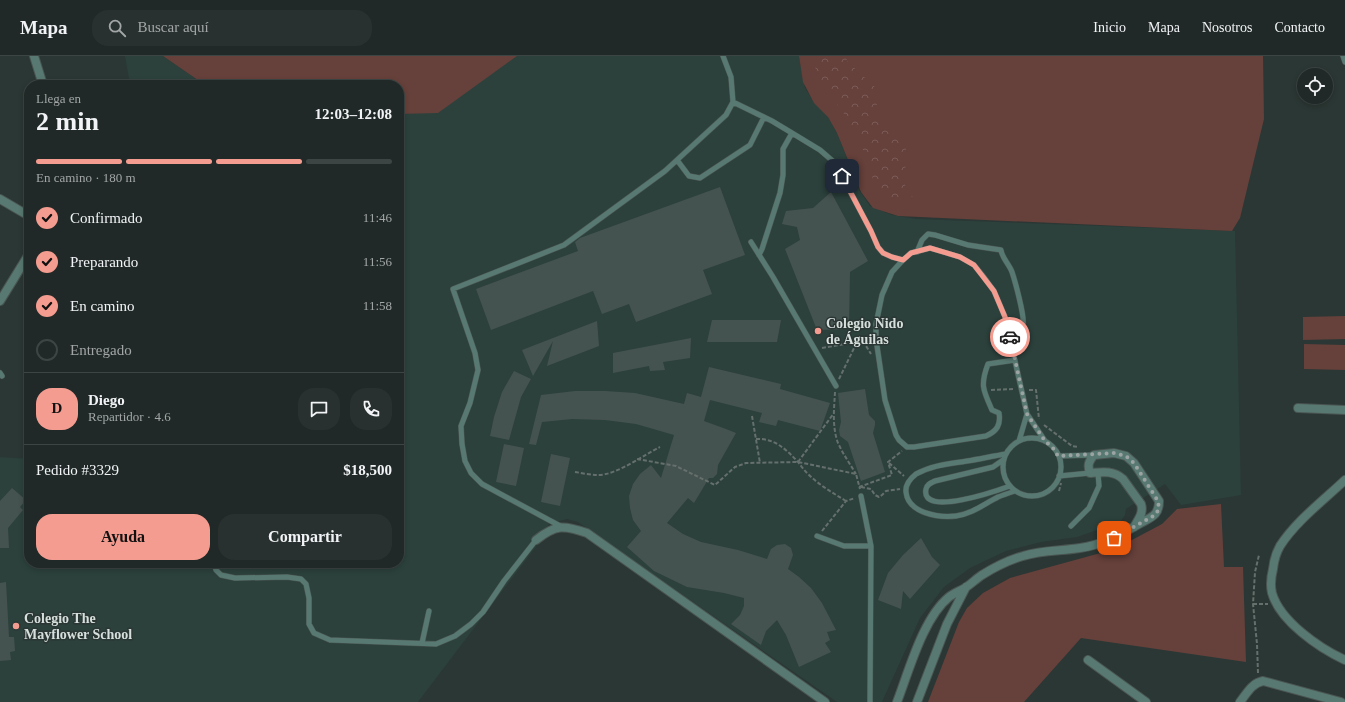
<!DOCTYPE html>
<html lang="es">
<head>
<meta charset="utf-8">
<style>
  :root { --surface:#202927; --page:#28312f; --text:#f1f3f6; --muted:#a2a6a7; --line:#3d4544; --accent:#f59c90 }
  body { margin:0; font-family:Georgia,serif; background:var(--page); color:var(--text); height:100vh; display:flex; flex-direction:column; font-size:15px; white-space:nowrap }
  * { box-sizing:border-box; margin:0 }
  p { font-size:13px; color:var(--muted) }
  .icon { flex:none; width:22px; height:22px; fill:none; stroke:currentColor; stroke-width:2; stroke-linecap:round; stroke-linejoin:round }
  .map { position:relative; flex:1; overflow:hidden }
  .panel { position:absolute; left:24px; top:24px; width:380px; height:488px; display:flex; flex-direction:column; background:var(--surface); border-radius:16px; box-shadow:0 2px 6px #0003,0 0 0 1px var(--line) }
  .panel>* { flex:none }
  .buttons { position:absolute; left:1297px; top:12px; display:grid; gap:8px }
  .buttons a { display:grid; place-items:center; width:36px; height:36px; border-radius:50%; background:var(--surface); box-shadow:0 2px 6px #0003,0 0 0 1px var(--line); font-size:20px }
  .pin { position:absolute; display:grid; place-items:center; width:34px; height:34px; color:#fff; margin:-17px; border-radius:8px; box-shadow:0 2px 6px #0006 }
  .courier { position:absolute; display:grid; place-items:center; width:40px; height:40px; margin:-20px; border:3px solid #f59c90; border-radius:50%; background:#fff; color:#222; box-shadow:0 1px 5px #0007 }
  .headline em { font-style:normal; font-weight:700 }
  .headline div { display:flex; flex-direction:column-reverse }
  .headline { display:flex; align-items:center; justify-content:space-between; height:68px; padding:0 12px }
  h1 { font-size:26px; font-weight:700; line-height:30px }
  .bar { display:grid; grid-template-columns:repeat(4,1fr); gap:6px 4px; align-content:center; height:48px; padding:0 12px }
  .bar i { height:5px; border-radius:3px; background:var(--line) }
  .bar .active { background:var(--accent) }
  .bar p { grid-column:span 4 }
  .line { display:flex; align-items:center; gap:10px; padding:0 12px; border-top:1px solid var(--line) }
  .line div { flex:1 }
  .round { display:grid; place-items:center; flex:none; width:42px; height:42px; border-radius:16px; background:var(--page) }
  ol { padding:0 12px; list-style:none }
  li { display:flex; align-items:center; gap:12px; height:44px }
  li p { margin-inline-start:auto }
  li .icon { padding:4px; border-radius:50%; background:var(--accent); color:#111; stroke-width:4 }
  li:last-child { color:var(--muted) }
  li i { width:22px; height:22px; border:2px solid var(--line); border-radius:50% }
  .cta { display:flex; gap:8px; margin-top:auto; padding:8px 12px }
  .cta a { flex:1; height:46px; border-radius:16px; background:var(--accent); color:#111; font-size:16px; font-weight:700; line-height:46px; text-align:center }
  .cta a+a { background:var(--page); color:var(--text) }
  header { display:flex; align-items:center; gap:24px; box-sizing:border-box; height:56px; padding:0 20px; background:var(--surface); border-bottom:1px solid var(--line) }
  header strong { font-size:19px }
  nav { display:flex; gap:22px; margin-inline-start:auto; font-size:14px }
  .search { width:280px; height:36px; background:var(--page); display:flex; align-items:center; gap:10px; box-sizing:border-box; padding:0 14px; border-radius:16px; color:var(--muted); font-size:15px }
  .map>svg:first-child { display:block }
  .built { fill:#2c413c }
  .grass { fill:#66403b }
  .forest { fill:url(#forest-crowns) }
  .building { fill:#455350 }
  .lines { fill:none; stroke-linecap:round; stroke-linejoin:round }
  .service-casing { stroke:#4a5552; stroke-width:6 }
  .minor-casing { stroke:#4a5552; stroke-width:10 }
  .path { stroke:#65706d; stroke-width:2; stroke-dasharray:4 2; stroke-linecap:butt }
  .service { stroke:#587971; stroke-width:5 }
  .minor { stroke:#587971; stroke-width:8 }
  .done { stroke:#9ba4a2; stroke-width:4; stroke-dasharray:0 7.2 }
  .route { stroke:#f59c90; stroke-width:5 }
  .poi-dot { fill:#f59c90; stroke:#2b3734; stroke-width:1.5 }
  .labels { text-anchor:middle; dominant-baseline:central; stroke-width:3; stroke-linejoin:round; paint-order:stroke }
  .poi-label { font-size:14px; font-weight:bold; fill:#d7dfdd; stroke:#2b3734; text-anchor:start }
</style>
</head>
<body>
<header>
<strong>Mapa</strong>
<div class="search"><svg class="icon" aria-label="search" viewBox="0 0 24 24"><circle cx="10" cy="10" r="6"/><path d="M15 15l6 6"/></svg>Buscar aquí</div>
<nav><a>Inicio</a><a>Mapa</a><a>Nosotros</a><a>Contacto</a></nav>
</header>
<div class="map">
<svg width="1345" height="646" viewBox="0 0 1345 646">
  <defs>
    <pattern id="forest-crowns" width="20" height="18" patternUnits="userSpaceOnUse"><rect width="20" height="18" fill="#66403b"/><path d="M2 6a3 3 0 1 1 6 0M12 15a3 3 0 1 1 6 0" fill="none" stroke="#7b5b57"/></pattern>
  </defs>
  <rect width="100%" height="100%" fill="#2b3734"/>
  <!-- built -->
  <path class="built" d="M125,0H163L205,29H132L129,22Z
    M517,0H799L805,32L814,46L827,59L838,79L859,134L870,150L892,159L916,163L1235,175L1241,439L1181,449L1165,428L1126,453L1125,459L1120,466L1077,481L1041,486L1006,495L970,512L944,531L920,562L882,646H837L578,466L567,463L549,468L541,484L418,646H0V401L29,403V507H399V58L437,56Z"/>
  <!-- grass -->
  <path class="grass" d="M163,0H517L438,57L399,58V29H205Z
    M799,0H1263L1264,63L1240,162L1232,175L898,160L873,152L861,136L837,77L828,61L814,47L803,26Z
    M1345,260V283L1303,284V261Z
    M1304,288L1345,289V314L1304,313Z
    M1221,448L1224,511H1243L1246,606L1081,582L1024,646H928L959,566L967,552L983,537L1010,522L1115,493L1162,468L1177,453Z"/>
  <!-- forest -->
  <path class="forest" d="M811,0H846L847,5L878,34L876,59L906,93L905,129L914,143L891,146L875,129L863,94L843,56L823,30L812,4Z"/>
  <!-- building -->
  <path class="building" d="M720,131L745,199L703,214L712,238L636,266L629,248L602,258L593,235L491,274L476,233L578,195L575,186L580,182Z
    M831,136L868,205L850,216L849,273L817,274L785,193L800,184L797,171L782,168L786,155L813,152Z
    M712,264H781L777,286H707Z
    M597,265L599,290L547,310L553,285L533,320L522,294Z
    M691,282L690,302L663,306L665,314L650,315L649,310L613,317V297Z
    M709,311L781,328L780,333L830,347L820,375L778,364L776,370L759,366L762,357L710,344L704,365L726,373L736,377L718,409L717,418L713,422H709L694,447L688,442L667,467L683,478L701,486L738,494L767,503L771,493L777,489L785,488L791,492L793,499L788,513L799,521L811,532L822,547L836,574L827,576L830,584L825,587L831,596L799,611L786,579L777,564L766,575L761,589L731,568L740,559L744,550V542L724,537L687,531L654,515L627,491L641,475L633,464L630,452L629,440L633,428L640,418L651,409L661,422L674,379L636,368L605,364L572,363L542,366L536,389L529,388L541,339L575,335H605L635,337L684,348L687,337L701,341Z
    M514,315L531,323L521,341L509,384L490,380L494,361L502,336Z
    M865,333L869,359L875,365V369L873,377L885,416L861,425L848,386L840,380L839,374L841,366L838,337Z
    M504,388L524,392L516,430L496,426Z
    M551,398L570,402L560,450L541,446Z
    M12,432L26,444L20,451L23,454L8,472L9,492H0V445Z
    M921,482L932,501L940,509L910,543L903,535L901,553L878,544L888,517L903,499Z
    M6,526L9,581H14L15,595L10,596L11,604L0,605V527Z"/>
  <g class="lines">
    <defs>
      <path id="service" d="M1343,0L1345,6
        M733,46L772,65L792,77L820,94L835,107L871,175L878,191L883,197L892,201L903,204L911,197L930,192L960,201L974,209L983,220L994,235L1005,261L1027,358L1045,385
        M677,104L689,120L700,122L750,89L764,61
        M751,186L773,221L836,330
        M917,196L922,184L928,178L935,179L968,189L1001,194C1002,202 1009,208 1012,216C1015,225 1025,261 1023,269C1021,275 1015,279 1010,282
        M759,199L762,193L780,137L783,119V93L792,77
        M903,204L892,216L882,239L876,268V283L885,344L896,379L899,384L907,391H914L986,380C997,375 1001,369 999,357L992,354C983,334 980,329 988,308L1015,304
        M0,317L2,320
        M1003 411a29 29 0 1 1 58 0a29 29 0 1 1-58 0Z
        M1019,385L1027,358
        M1006,398C993,400 980,403 967,405C949,408 932,409 916,418C911,422 905,428 906,436C908,457 938,462 956,460C972,458 984,448 998,441C1003,439 1009,437 1015,435
        M1059,400L1094,399
        M1003,404L993,411L935,425C931,427 927,428 926,433C920,462 999,434 1010,430
        M1059,420L1090,417
        M861,440L871,490
        M1071,470L1089,452L1099,430L1098,417
        M562,471L482,428L471,417L465,405L462,388L461,370L470,347L478,314L475,297L453,233L564,189L665,115L726,59L733,46L731,21L723,0
        M817,480L844,490H871L870,646
        M214,507L216,514L221,519L235,522L287,521L301,523L306,528L309,542V568L314,577L330,584L436,588L455,580L471,568L483,556L504,525L536,484
        M422,587L429,555"/>
      <path id="minor" d="M34,0L43,29
        M0,143L29,160
        M0,245L29,198
        M1298,352L1345,354
        M1345,424C1324,444 1296,465 1280,490C1276,497 1274,504 1273,513C1271,521 1270,529 1272,537C1280,565 1319,592 1345,604
        M536,484C556,468 564,469 587,477L825,646
        M1088,604L1146,646
        M897,646C909,615 923,562 949,541C954,537 960,535 965,532C971,528 976,523 982,519C995,511 1009,504 1023,500C1042,494 1061,495 1080,492C1102,489 1120,479 1139,468C1151,461 1159,460 1159,445L1134,407L1126,400L1114,397L1094,399C1089,405 1087,409 1090,417C1102,416 1113,414 1123,423L1141,448C1144,457 1138,464 1134,471
        M917,646L947,568L966,531
        M1240,646C1247,637 1252,627 1263,625L1341,646"/>
    </defs>
    <!-- service casing -->
    <use href="#service" class="service-casing"/>
    <!-- minor casing -->
    <use href="#minor" class="minor-casing"/>
    <!-- path -->
    <path class="path" d="M863,285L871,298
      M822,292L869,284
      M839,323L857,286
      M991,334L1015,333
      M1029,334H1036L1039,363
      M835,336C834,353 832,371 838,387C843,398 850,408 856,418
      M752,360L760,407
      M1044,369L1072,390L1078,391
      M756,383C774,382 786,393 798,406C801,410 804,414 808,418C819,429 833,437 846,445
      M637,403L676,410L715,429L735,411L746,407L798,406L856,418L860,433
      M798,406L834,357
      M889,407L904,420
      M575,416C582,417 590,419 597,419C615,420 644,399 660,391
      M859,431L892,419L888,406L902,395
      M861,431L871,433L875,439L879,441L882,439L886,435L900,433
      M1059,435L1061,427
      M822,475L846,445L855,442
      M1253,548H1268
      M1258,617L1257,588L1253,548L1255,516L1259,499"/>
    <!-- service -->
    <use href="#service" class="service"/>
    <!-- minor -->
    <use href="#minor" class="minor"/>
  </g>
  <g class="lines">
    <!-- done -->
    <path class="done" d="M1010,281L1027,358L1045,385L1053,392L1058,400L1114,397L1126,400L1134,407L1158,445L1159,453L1155,459L1114,482"/>
    <!-- route -->
    <path class="route" d="M842,120L871,175L878,191L883,197L892,201L903,204L911,197L930,192L960,201L974,209L994,235L1005,261L1010,281"/>
  </g>
  <!-- markers -->
  <g class="poi-dot">
    <circle cx="818" cy="275" r="4"/>
    <circle cx="16" cy="570" r="4"/>
  </g>
  <g class="labels">
    <!-- poi labels -->
    <g class="poi-label">
      <text x="826" y="267">Colegio Nido<tspan x="826" dy="16">de Águilas</tspan></text>
      <text x="24" y="562">Colegio The<tspan x="24" dy="16">Mayflower School</tspan></text>
    </g>
  </g>
</svg>
<div class="buttons">
<a><svg class="icon" aria-label="locate" viewBox="0 0 24 24"><circle cx="12" cy="12" r="6"/><path d="M12 2v4M12 18v4M2 12h4M18 12h4"/></svg></a>
</div>
<div class="pin" style="left:1114px;top:482px;background:#ea580c"><svg class="icon" aria-label="bag" viewBox="0 0 24 24"><path d="M5 8h14l-1 12H6zM9 8a3 3 0 0 1 6 0"/></svg></div>
<div class="pin" style="left:842px;top:120px;background:#1f2937"><svg class="icon" aria-label="home" viewBox="0 0 24 24"><path d="M3 11l9-7 9 7M6 9v11h12V9"/></svg></div>
<div class="courier" style="left:1010px;top:281px"><svg class="icon" aria-label="car" viewBox="0 0 24 24"><path d="M5 17H2v-5l4-1 3-4h7l3 4 3 1v5h-3M9 17h6M6 11h13"/><circle cx="7" cy="17" r="2"/><circle cx="17" cy="17" r="2"/></svg></div>
<section class="panel">
<div class="headline"><div><h1>2 min</h1><p>Llega en</p></div><em>12:03–12:08</em></div>
<div class="bar"><i class="active"></i><i class="active"></i><i class="active"></i><i></i><p>En camino · 180 m</p></div>
<ol>
<li><svg class="icon" aria-label="check" viewBox="0 0 24 24"><path d="M5 12l5 5 9-10"/></svg>Confirmado<p>11:46</p></li>
<li><svg class="icon" aria-label="check" viewBox="0 0 24 24"><path d="M5 12l5 5 9-10"/></svg>Preparando<p>11:56</p></li>
<li><svg class="icon" aria-label="check" viewBox="0 0 24 24"><path d="M5 12l5 5 9-10"/></svg>En camino<p>11:58</p></li>
<li><i></i>Entregado</li>
</ol>
<div class="line" style="height:72px"><b class="round" style="background:var(--accent);color:#111">D</b><div><b>Diego</b><p>Repartidor · 4.6</p></div><a class="round"><svg class="icon" aria-label="chat" viewBox="0 0 24 24"><path d="M4 5h16v11H9l-5 4z"/></svg></a><a class="round"><svg class="icon" aria-label="phone" viewBox="0 0 24 24"><path d="M5 4h4l2 5-3 2q2 4 5 5l2-3 5 2v4C11 20 4 13 5 4z"/></svg></a></div>
<div class="line" style="height:52px"><div>Pedido #3329</div><b>$18,500</b></div>
<div class="cta"><a>Ayuda</a><a>Compartir</a></div>
</section>
</div>
</body>
</html>
